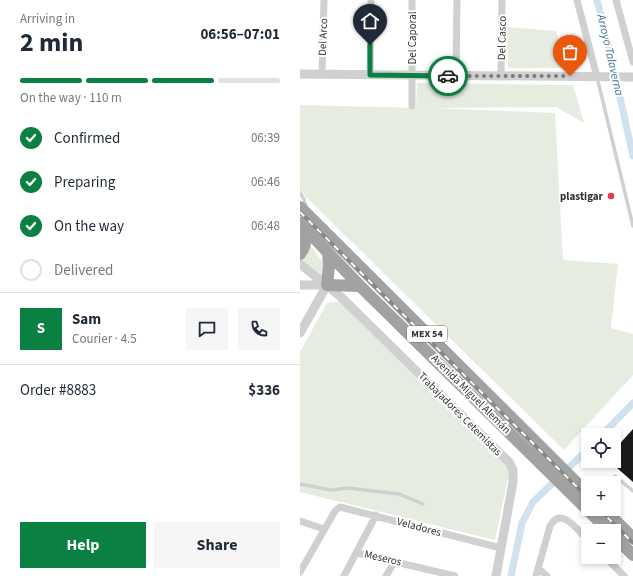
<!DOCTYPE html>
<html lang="en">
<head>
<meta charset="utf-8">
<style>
  :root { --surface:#fff; --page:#f6f6f7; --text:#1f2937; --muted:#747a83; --line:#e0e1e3; --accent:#0b8043 }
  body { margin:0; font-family:"Source Sans 3",sans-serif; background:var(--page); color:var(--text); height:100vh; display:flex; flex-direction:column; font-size:15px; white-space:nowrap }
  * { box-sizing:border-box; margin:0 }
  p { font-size:13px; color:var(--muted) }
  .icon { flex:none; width:22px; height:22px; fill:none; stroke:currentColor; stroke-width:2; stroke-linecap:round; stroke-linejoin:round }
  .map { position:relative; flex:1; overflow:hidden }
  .panel { display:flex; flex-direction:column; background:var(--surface); width:300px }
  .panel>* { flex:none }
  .controls { position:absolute; left:281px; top:428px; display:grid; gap:8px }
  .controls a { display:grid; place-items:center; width:40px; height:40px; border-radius:0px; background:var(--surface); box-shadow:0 2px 6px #0003; font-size:20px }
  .pin { position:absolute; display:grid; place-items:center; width:34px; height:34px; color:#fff; margin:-41px -17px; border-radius:50% 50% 50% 0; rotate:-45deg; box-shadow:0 0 4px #0007 }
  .pin .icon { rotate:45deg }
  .courier { position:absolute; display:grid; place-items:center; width:40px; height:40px; margin:-20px; border:3px solid #0b8043; border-radius:50%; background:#fff; color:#222; box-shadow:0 1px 5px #0007 }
  .head em { font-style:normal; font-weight:700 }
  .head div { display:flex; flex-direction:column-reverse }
  .head { display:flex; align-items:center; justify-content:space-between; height:68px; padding:0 20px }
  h1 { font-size:26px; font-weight:700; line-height:30px }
  .bar { display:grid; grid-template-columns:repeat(4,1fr); gap:6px 4px; align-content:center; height:48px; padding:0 20px }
  .bar i { height:5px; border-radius:3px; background:var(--line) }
  .bar .active { background:var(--accent) }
  .bar p { grid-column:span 4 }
  .line { display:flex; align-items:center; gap:10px; padding:0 20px; border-top:1px solid var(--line) }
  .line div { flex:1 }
  .round { display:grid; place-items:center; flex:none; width:42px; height:42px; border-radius:0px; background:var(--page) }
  ol { padding:0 20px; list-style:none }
  li { display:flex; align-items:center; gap:12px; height:44px }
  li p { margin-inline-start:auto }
  li .icon { padding:4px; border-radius:50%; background:var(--accent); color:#fff; stroke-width:4 }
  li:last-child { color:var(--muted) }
  li i { width:22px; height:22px; border:2px solid var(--line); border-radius:50% }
  .action { display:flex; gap:8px; margin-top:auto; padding:8px 20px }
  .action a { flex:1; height:46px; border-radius:0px; background:var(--accent); color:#fff; font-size:16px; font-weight:700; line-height:46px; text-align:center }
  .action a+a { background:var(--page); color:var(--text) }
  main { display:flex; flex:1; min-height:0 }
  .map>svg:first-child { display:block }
  .green { fill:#e6ecdf }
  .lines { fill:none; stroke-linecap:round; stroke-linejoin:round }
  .canal { stroke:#cfe2ee; stroke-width:7 }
  .building { fill:#1a1a1a }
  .service { stroke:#d0d0d0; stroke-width:3.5 }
  .minor { stroke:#d0d0d0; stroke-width:7 }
  .tertiary { stroke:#d0d0d0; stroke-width:9 }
  .trunk { stroke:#a2a2a2; stroke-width:12 }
  .rail-casing { stroke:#888; stroke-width:3.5 }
  .rail { stroke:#fff; stroke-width:2; stroke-dasharray:6; stroke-linecap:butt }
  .done { stroke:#7a7a7a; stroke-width:4; stroke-dasharray:0 7.2 }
  .route { stroke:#0b8043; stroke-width:5 }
  .poi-dot { fill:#e63946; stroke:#fff; stroke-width:1.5 }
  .labels { text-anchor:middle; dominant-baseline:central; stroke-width:4; stroke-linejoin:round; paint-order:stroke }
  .shield { fill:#fff; stroke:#707070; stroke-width:1 }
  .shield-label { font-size:10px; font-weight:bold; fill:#333 }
  .street-label { font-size:11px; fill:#333; stroke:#fff }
  .poi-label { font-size:11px; font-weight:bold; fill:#333; stroke:#fff; text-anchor:end }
  .water-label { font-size:12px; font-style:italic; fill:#3f7597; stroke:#fff }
</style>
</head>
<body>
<main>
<section class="panel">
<div class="head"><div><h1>2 min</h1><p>Arriving in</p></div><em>06:56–07:01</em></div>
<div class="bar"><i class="active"></i><i class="active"></i><i class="active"></i><i></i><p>On the way · 110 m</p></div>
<ol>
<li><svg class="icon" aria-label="check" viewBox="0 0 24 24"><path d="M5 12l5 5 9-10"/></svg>Confirmed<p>06:39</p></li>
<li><svg class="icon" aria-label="check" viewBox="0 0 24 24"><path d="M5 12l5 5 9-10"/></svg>Preparing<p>06:46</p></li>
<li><svg class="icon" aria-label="check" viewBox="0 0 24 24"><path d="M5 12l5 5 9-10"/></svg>On the way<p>06:48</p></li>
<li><i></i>Delivered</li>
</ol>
<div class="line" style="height:72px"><b class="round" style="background:var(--accent);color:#fff">S</b><div><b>Sam</b><p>Courier · 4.5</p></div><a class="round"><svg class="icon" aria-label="chat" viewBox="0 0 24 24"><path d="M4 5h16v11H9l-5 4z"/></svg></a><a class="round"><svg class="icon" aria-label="phone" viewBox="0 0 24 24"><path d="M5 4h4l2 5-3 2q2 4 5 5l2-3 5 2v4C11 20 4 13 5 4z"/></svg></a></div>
<div class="line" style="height:52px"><div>Order #8883</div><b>$336</b></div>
<div class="action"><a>Help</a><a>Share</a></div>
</section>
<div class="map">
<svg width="333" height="576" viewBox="0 0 333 576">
  <rect width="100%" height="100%" fill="#fff"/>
  <!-- green -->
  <path class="green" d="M207,27L256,31L270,68H208Z
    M117,83L273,85L284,123L256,107L132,108L255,113L263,260L318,264L311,328L333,334V375L264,450L0,191V105L116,108Z
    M9,243L24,264V281L0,260Z
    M39,301L210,469L195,540L0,492V352L27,303Z"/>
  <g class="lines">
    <!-- canal -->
    <path class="canal" d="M297,0L309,48L333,156
      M302,435L333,403
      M211,576L222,523L233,502L288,449"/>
  </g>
  <!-- building -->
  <path class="building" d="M333,429V482L309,461H314V450Z"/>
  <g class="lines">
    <!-- service -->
    <path class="service" d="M297,77L333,226
      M0,193L4,199L6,207
      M315,476L333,491
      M0,484L31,490L48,488L99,494L123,504"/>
    <!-- minor -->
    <path class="minor" d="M277,0L297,77
      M316,0L333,62
      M22,74L24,0
      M70,75L71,0
      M201,75L202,0
      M156,76L157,0
      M112,106V0
      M0,521L24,529
      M57,553L155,576
      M305,557L324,576
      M238,568L247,576
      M0,572L35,511L40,507L201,548
      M44,576L76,515
      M86,576L95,561
      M236,576L250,526C261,505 278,531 288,540"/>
    <!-- tertiary -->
    <path class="tertiary" d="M0,74L333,77
      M0,264L41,297L209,462L213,470V482L196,576
      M0,285H27
      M0,333L27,285"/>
    <!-- trunk -->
    <path class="trunk" d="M0,207L288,494
      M0,223L60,286L309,531
      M28,252L29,266L27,285L60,286
      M0,254C7,245 6,237 3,227
      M304,509L333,538
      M314,536L333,555"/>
    <defs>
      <path id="rail" d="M0,212L288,498
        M299,509L333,543"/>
    </defs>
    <!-- rail casing -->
    <use href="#rail" class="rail-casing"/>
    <!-- rail -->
    <use href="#rail" class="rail"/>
  </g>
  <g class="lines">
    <!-- done -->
    <path class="done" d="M148,76H270"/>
    <!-- route -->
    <path class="route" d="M70,45V75L148,76"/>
  </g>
  <!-- markers -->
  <circle class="poi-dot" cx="311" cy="196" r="4"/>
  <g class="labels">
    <!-- shield labels -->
    <rect class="shield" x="107" y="326" width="40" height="16" rx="3"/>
    <g class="shield-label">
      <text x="127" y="334">MEX 54</text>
    </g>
    <!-- street labels -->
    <g class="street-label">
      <text transform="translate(23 37) rotate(-88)">Del Arco</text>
      <text transform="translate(112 38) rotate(-90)">Del Caporal</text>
      <text transform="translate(202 38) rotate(-89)">Del Casco</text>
      <text transform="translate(171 394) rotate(45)">Avenida Miguel Alemán</text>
      <text transform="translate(160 414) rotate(45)">Trabajadores Cetemistas</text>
      <text transform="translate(119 527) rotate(15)">Veladores</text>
      <text transform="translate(83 558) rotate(13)">Meseros</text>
    </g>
    <!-- poi labels -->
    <g class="poi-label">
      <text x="303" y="196">plastigar</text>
    </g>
    <!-- water labels -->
    <g class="water-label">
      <text transform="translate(310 55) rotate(77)">Arroyo Talaverna</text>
    </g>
  </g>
</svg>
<div class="controls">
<a><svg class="icon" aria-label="locate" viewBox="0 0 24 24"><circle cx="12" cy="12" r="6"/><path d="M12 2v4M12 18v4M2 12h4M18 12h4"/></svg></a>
<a>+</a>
<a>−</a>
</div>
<div class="pin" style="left:270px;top:76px;background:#ea580c"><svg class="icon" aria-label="bag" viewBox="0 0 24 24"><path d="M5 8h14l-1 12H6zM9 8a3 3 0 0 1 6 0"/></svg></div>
<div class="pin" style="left:70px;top:45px;background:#1f2937"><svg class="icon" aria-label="home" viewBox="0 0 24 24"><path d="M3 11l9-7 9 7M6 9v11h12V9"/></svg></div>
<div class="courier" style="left:148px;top:76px"><svg class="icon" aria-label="car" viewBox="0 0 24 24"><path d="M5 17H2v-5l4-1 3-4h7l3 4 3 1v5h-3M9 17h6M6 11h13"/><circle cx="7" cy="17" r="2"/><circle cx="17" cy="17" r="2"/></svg></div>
</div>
</main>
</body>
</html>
